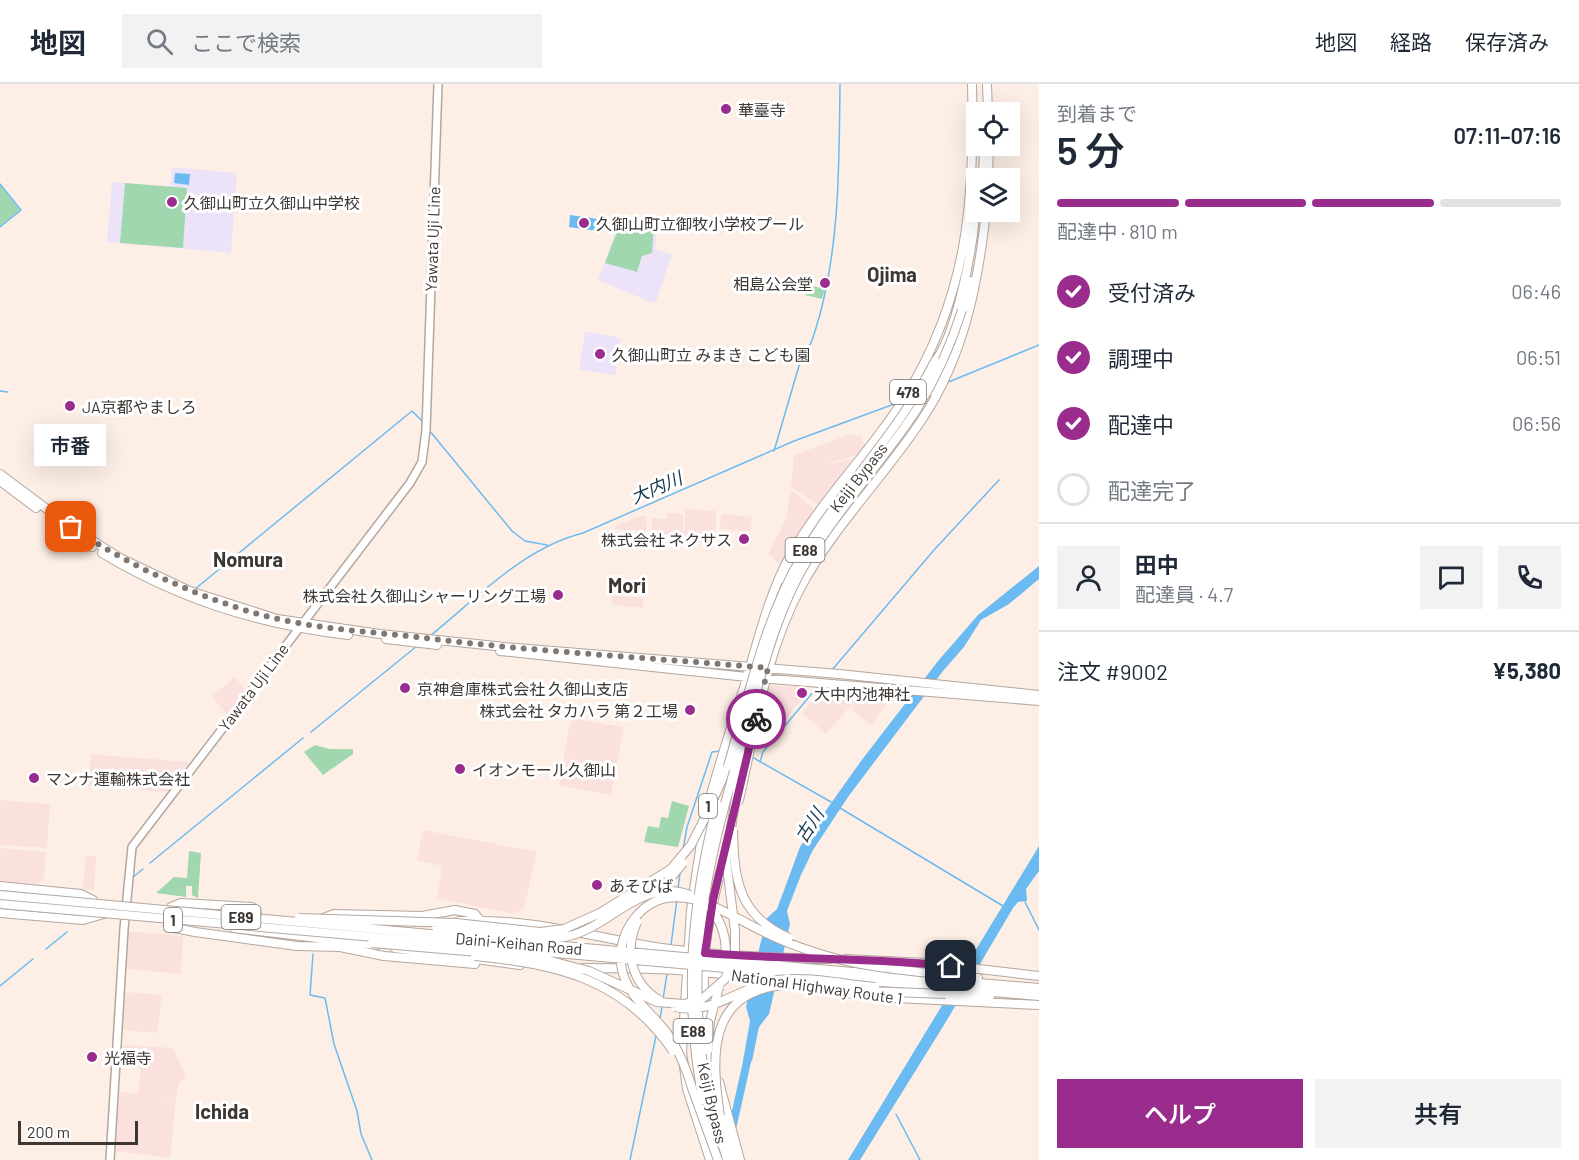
<!DOCTYPE html>
<html lang="ja">
<head>
<meta charset="utf-8">
<style>
  :root { --surface:#fff; --page:#f2f2f3; --text:#1f2937; --muted:#747a83; --line:#e0e1e3; --accent:#992c8d }
  body { margin:0; font-family:Barlow,"Noto Sans JP",sans-serif; background:var(--page); color:var(--text); height:100vh; display:flex; flex-direction:column; font-size:22px; white-space:nowrap }
  * { box-sizing:border-box; margin:0 }
  p { font-size:20px; color:var(--muted) }
  .icon { flex:none; width:33px; height:33px; fill:none; stroke:currentColor; stroke-width:2; stroke-linecap:round; stroke-linejoin:round }
  .map { position:relative; flex:1; overflow:hidden }
  .sheet { display:flex; flex-direction:column; background:var(--surface); width:540px }
  .sheet>* { flex:none }
  .fabs { position:absolute; left:966px; top:18px; display:grid; gap:12px }
  .fabs a { display:grid; place-items:center; width:54px; height:54px; border-radius:0px; background:var(--surface); box-shadow:0 6px 24px #0002; font-size:30px }
  .scale { position:absolute; left:18px; bottom:15px; width:120px; box-sizing:border-box; padding-left:6px; border:3px solid #3c3733; border-top:0; font-size:16px; line-height:21px; white-space:nowrap; color:#3c3733; -webkit-text-stroke:4px #fff; paint-order:stroke }
  .pin { position:absolute; display:grid; place-items:center; width:51px; height:51px; color:#fff; margin:-26px; border-radius:12px; box-shadow:0 3px 9px #0006 }
  .courier { position:absolute; display:grid; place-items:center; width:60px; height:60px; margin:-30px; border:4px solid #992c8d; border-radius:50%; background:#fff; color:#222; box-shadow:0 2px 8px #0007 }
  .bubble { position:absolute; height:42px; border-radius:0px; background:var(--surface); box-shadow:0 6px 24px #0002; font-size:20px; font-weight:600; line-height:42px; text-align:center }
  .overview em { font-style:normal; font-weight:600 }
  .overview div { display:flex; flex-direction:column-reverse }
  .overview { display:flex; align-items:center; justify-content:space-between; height:102px; padding:0 18px }
  h1 { font-size:39px; font-weight:600; line-height:45px }
  .bar { display:grid; grid-template-columns:repeat(4,1fr); gap:9px 6px; align-content:center; height:72px; padding:0 18px }
  .bar i { height:8px; border-radius:4px; background:var(--line) }
  .bar .selected { background:var(--accent) }
  .bar p { grid-column:span 4 }
  .line { display:flex; align-items:center; gap:15px; padding:0 18px; border-top:2px solid var(--line) }
  .line div { flex:1 }
  .round { display:grid; place-items:center; flex:none; width:63px; height:63px; border-radius:0px; background:var(--page) }
  ol { padding:0 18px; list-style:none }
  li { display:flex; align-items:center; gap:18px; height:66px }
  li p { margin-inline-start:auto }
  li .icon { padding:6px; border-radius:50%; background:var(--accent); color:#fff; stroke-width:4 }
  li:last-child { color:var(--muted) }
  li i { width:33px; height:33px; border:3px solid var(--line); border-radius:50% }
  .cta { display:flex; gap:12px; margin-top:auto; padding:12px 18px }
  .cta a { flex:1; height:69px; border-radius:0px; background:var(--accent); color:#fff; font-size:24px; font-weight:600; line-height:69px; text-align:center }
  .cta a+a { background:var(--page); color:var(--text) }
  header { display:flex; align-items:center; gap:36px; box-sizing:border-box; height:84px; padding:0 30px; background:var(--surface); border-bottom:2px solid var(--line) }
  header strong { font-size:28px }
  nav { display:flex; gap:33px; margin-inline-start:auto; font-size:21px }
  .search { width:420px; height:54px; background:var(--page); display:flex; align-items:center; gap:15px; box-sizing:border-box; padding:0 21px; border-radius:0px; color:var(--muted); font-size:22px }
  main { display:flex; flex:1; min-height:0 }
  .map>svg:first-child { display:block }
  .industrial { fill:#fbe1de }
  .education { fill:#ede3f8 }
  .green { fill:#a1d7ae }
  .water { fill:#6bbbf2 }
  .lines { fill:none; stroke-linecap:round; stroke-linejoin:round }
  .stream { stroke:#6bbbf2; stroke-width:1.5 }
  .river { stroke:#6bbbf2; stroke-width:8 }
  .primary-casing { stroke:#b4a79e; stroke-width:10 }
  .highway-casing { stroke:#b4a79e; stroke-width:10 }
  .primary { stroke:#fff; stroke-width:7 }
  .highway { stroke:#fff; stroke-width:8 }
  .highway-bridge-casing { stroke:#b4a79e; stroke-width:10; stroke-linecap:butt }
  .highway-bridge { stroke:#fff; stroke-width:8 }
  .done { stroke:#807771; stroke-width:6; stroke-dasharray:0 10.8 }
  .route { stroke:#992c8d; stroke-width:8 }
  .poi-dot { fill:#992c8d; stroke:#fff; stroke-width:2 }
  .labels { text-anchor:middle; dominant-baseline:central; stroke-width:6; stroke-linejoin:round; paint-order:stroke }
  .shield { fill:#fff; stroke:#767370; stroke-width:1.5 }
  .shield-label { font-size:15px; font-weight:bold; fill:#3c3733 }
  .poi-label { font-size:16px; fill:#3c3733; stroke:#fff; text-anchor:start }
  .street-label { font-size:16px; fill:#3c3733; stroke:#fff }
  .water-label { font-size:18px; font-style:italic; fill:#16394f; stroke:#fff }
  .quarter-label { font-size:20px; font-weight:bold; fill:#3c3733; stroke:#fff }
</style>
</head>
<body>
<header>
<strong>地図</strong>
<div class="search"><svg class="icon" aria-label="search" viewBox="0 0 24 24"><circle cx="10" cy="10" r="6"/><path d="M15 15l6 6"/></svg>ここで検索</div>
<nav><a>地図</a><a>経路</a><a>保存済み</a></nav>
</header>
<main>
<div class="map">
<svg width="1039" height="1076" viewBox="0 0 1039 1076">
  <rect width="100%" height="100%" fill="#fdefe5"/>
  <!-- industrial -->
  <path class="industrial" d="M848,351L860,352L865,360L857,371L823,381L853,375L818,421L791,403L794,371Z
    M791,406L814,425L781,481L768,470L786,435Z
    M685,425L716,427L715,460L684,457Z
    M667,429L683,430V452L651,449L652,434L666,435Z
    M721,430L752,433L751,447L720,445Z
    M644,431L647,433L646,447L615,445L616,441Z
    M612,511L643,514V524L612,521Z
    M235,593L246,606L227,631L212,612Z
    M773,601L801,603L796,609L802,615L785,636L765,618L768,605Z
    M822,605L862,609L826,650L802,629Z
    M863,609L893,611L871,641L850,624Z
    M574,635L624,643L611,711L559,701L570,638Z
    M91,670L188,678L189,680L167,708L88,702Z
    M0,716L50,720L47,764L0,761Z
    M423,746L537,768L524,824L513,830L437,814L442,782L417,776Z
    M0,764L46,768L44,793L39,800L0,797Z
    M86,771L96,772L94,806L83,805Z
    M128,847L183,852L181,890L126,885Z
    M125,908L162,911L157,949L122,946Z
    M124,961L173,964L186,992L179,999L176,1014L154,1012L176,1015L170,1074L115,1067L119,1008L138,1010L141,985L120,982L122,964Z"/>
  <!-- education -->
  <path class="education" d="M172,83L237,89L231,169L107,158L112,98L170,103Z
    M621,132L658,140L655,165L672,171L656,217L653,219L598,196Z
    M585,247L621,254L615,291L579,286Z"/>
  <!-- green -->
  <path class="green" d="M125,99L187,104L183,164L120,159Z
    M0,101L20,126L0,142Z
    M622,135L654,140L652,169L642,172L637,188L605,179Z
    M813,202L825,205L822,215L805,211Z
    M315,661L329,665H353V670L323,691L304,668Z
    M672,717L689,722L678,763L644,758L648,742L659,744L661,733L668,734Z
    M189,767L201,769L198,814L192,811V802H186V813L156,809L174,793L187,794Z"/>
  <!-- water -->
  <path class="water" d="M175,89L190,90L189,101L174,99Z
    M570,131L598,135L597,147L569,143Z
    M1039,482V495L1009,520L981,536L964,563L943,587L848,713L813,766L801,791L787,827L790,840L769,930L759,943L752,977H743L750,937L746,923L760,861L767,834L777,825L800,763L861,677L938,577L978,531Z
    M1039,762V787L1026,805L1027,817L1018,818L1013,824L944,941L860,1076H848Z"/>
  <g class="lines">
    <!-- stream -->
    <path class="stream" d="M0,100L21,126L0,143
      M946,299L1039,261
      M0,307L8,308
      M429,346L512,447L525,457L547,461
      M774,367L801,275C812,263 814,249 819,234C840,158 839,79 840,0
      M195,505L412,327L422,337
      M430,552C477,514 523,464 583,449L794,357L897,319
      M832,586L934,466L999,396
      M311,648L417,562
      M752,673L831,718
      M760,678L763,668L819,601
      M840,724L1003,822
      M683,766L687,743L712,668L721,667
      M150,779L303,654
      M133,793L143,785
      M678,805L680,789
      M1025,818L1039,846
      M671,861L677,815
      M46,865L67,848
      M313,870L310,911L325,914L334,960L357,1027L361,1050L372,1076
      M0,902L33,875
      M663,915L667,890
      M660,935L662,922
      M896,1030L920,1076
      M630,1076L656,952"/>
    <!-- river -->
    <path class="river" d="M732,1045L749,969"/>
    <defs>
      <path id="primary" d="M110,1076L124,845L132,763L410,399L422,378L426,346L438,0"/>
      <path id="highway" d="M987,0L988,28
        M983,93L984,62
        M988,94L989,62
        M961,232L971,197
        M932,281C956,256 972,167 975,132
        M933,308L948,272
        M0,390L71,443L120,474L190,507L277,535L380,550L505,563L839,590L1039,611
        M0,397L36,424
        M62,443L92,463
        M102,469C178,515 260,541 348,551
        M784,495L837,411
        M386,555L437,561
        M500,567L747,593L1039,617
        M713,716L728,682
        M739,716C756,643 765,570 801,503C834,442 885,392 923,334C964,272 978,200 986,128
        M707,726C717,684 732,642 745,600C758,557 768,512 790,472C823,413 872,367 907,310C968,210 975,114 972,0
        M704,738L691,826L682,968L687,1005L710,1076
        M0,802L81,810L93,816
        M171,823L181,819L252,823L258,832
        M0,829L83,836L104,830
        M168,835L175,844L195,848L297,862L340,863L384,872L475,880
        M321,835L334,830L422,832L455,826L475,830L480,836
        M459,837C534,834 591,853 662,864C718,872 775,874 831,875
        M234,844L377,861
        M395,864L520,881
        M846,875L926,879L1039,892
        M772,881L1039,904
        M583,884C646,884 709,885 771,898
        M771,888L1039,912
        M933,889L978,894
        M818,905L876,913L1039,921
        M942,910L990,912
        M708,945C697,885 709,829 725,771
        M708,966L714,1006
        M719,998L740,1076
        M709,1015L727,1076
        M703,1016L712,1052
        M719,1027L734,1076"/>
    </defs>
    <!-- primary casing -->
    <use href="#primary" class="primary-casing"/>
    <!-- highway casing -->
    <use href="#highway" class="highway-casing"/>
    <!-- primary -->
    <use href="#primary" class="primary"/>
    <!-- highway -->
    <use href="#highway" class="highway"/>
    <defs>
      <path id="highway-bridge" d="M728,682C749,611 764,536 802,472C842,404 899,348 935,277
        M733,746C734,797 739,832 789,854
        M658,809L683,779
        M0,811L772,881
        M0,820L771,888
        M706,820C723,836 728,856 725,880
        M299,834L456,839L540,848L564,845L600,829L671,785L691,761L712,720
        M637,838C624,867 631,899 659,916
        M436,843C473,847 534,860 569,852C613,841 641,793 690,811
        M372,859L536,873L589,887L657,918L684,920L702,915L725,895L735,869V847L726,775L743,670
        M475,872C557,880 624,895 673,967
        M866,907L946,910
        M675,923C713,932 741,902 777,896C808,892 843,900 875,903
        M708,966L710,937L719,903
        M692,1004L718,1076
        M693,1007C687,987 680,967 667,949C652,929 628,913 622,886C618,869 623,849 634,835C670,788 724,829 762,847C780,856 798,863 817,869C857,882 898,886 939,890
        M709,1015C680,874 709,774 747,641C763,584 777,526 808,475C840,422 883,377 917,325C936,294 951,261 962,226
        M703,1016C683,911 691,823 717,720
        M720,1032C711,973 707,907 785,901C808,900 832,904 854,906"/>
    </defs>
    <!-- highway-bridge casing -->
    <use href="#highway-bridge" class="highway-bridge-casing"/>
    <!-- highway-bridge -->
    <use href="#highway-bridge" class="highway-bridge"/>
  </g>
  <g class="lines">
    <!-- done -->
    <path class="done" d="M71,443C127,480 186,508 251,528C307,545 367,547 425,554C539,568 654,574 768,584L756,635"/>
    <!-- route -->
    <path class="route" d="M756,635L713,816L705,869C787,876 869,873 951,882"/>
  </g>
  <!-- markers -->
  <g class="poi-dot">
    <circle cx="726" cy="25" r="6"/>
    <circle cx="172" cy="118" r="6"/>
    <circle cx="584" cy="139" r="6"/>
    <circle cx="825" cy="199" r="6"/>
    <circle cx="600" cy="270" r="6"/>
    <circle cx="70" cy="322" r="6"/>
    <circle cx="744" cy="455" r="6"/>
    <circle cx="558" cy="511" r="6"/>
    <circle cx="405" cy="604" r="6"/>
    <circle cx="802" cy="609" r="6"/>
    <circle cx="690" cy="626" r="6"/>
    <circle cx="460" cy="685" r="6"/>
    <circle cx="34" cy="694" r="6"/>
    <circle cx="597" cy="801" r="6"/>
    <circle cx="92" cy="973" r="6"/>
  </g>
  <g class="labels">
    <!-- shield labels -->
    <g class="shield">
      <rect x="890" y="296" width="36" height="24" rx="4.5"/>
      <rect x="785.5" y="454" width="39" height="24" rx="4.5"/>
      <rect x="699" y="710" width="18" height="24" rx="4.5"/>
      <rect x="221.5" y="821" width="39" height="24" rx="4.5"/>
      <rect x="164" y="824" width="18" height="24" rx="4.5"/>
      <rect x="673.5" y="935" width="39" height="24" rx="4.5"/>
    </g>
    <g class="shield-label">
      <text x="908" y="308">478</text>
      <text x="805" y="466">E88</text>
      <text x="708" y="722">1</text>
      <text x="241" y="833">E89</text>
      <text x="173" y="836">1</text>
      <text x="693" y="947">E88</text>
    </g>
    <!-- poi labels -->
    <g class="poi-label">
      <text x="738" y="25">華臺寺</text>
      <text x="184" y="118">久御山町立久御山中学校</text>
      <text x="596" y="139">久御山町立御牧小学校プール</text>
      <text x="813" y="199" text-anchor="end">相島公会堂</text>
      <text x="612" y="270">久御山町立 みまき こども園</text>
      <text x="82" y="322">JA京都やましろ</text>
      <text x="732" y="455" text-anchor="end">株式会社 ネクサス</text>
      <text x="546" y="511" text-anchor="end">株式会社 久御山シャーリング工場</text>
      <text x="417" y="604">京神倉庫株式会社 久御山支店</text>
      <text x="814" y="609">大中内池神社</text>
      <text x="678" y="626" text-anchor="end">株式会社 タカハラ 第２工場</text>
      <text x="472" y="685">イオンモール久御山</text>
      <text x="46" y="694">マンナ運輸株式会社</text>
      <text x="609" y="801">あそびば</text>
      <text x="104" y="973">光福寺</text>
    </g>
    <!-- street labels -->
    <g class="street-label">
      <text transform="translate(432 155) rotate(-88)">Yawata Uji Line</text>
      <text transform="translate(858 393) rotate(-52)">Keiji Bypass</text>
      <text transform="translate(253 603) rotate(-53)">Yawata Uji Line</text>
      <text transform="translate(519 859) rotate(5)">Daini-Keihan Road</text>
      <text transform="translate(817 902) rotate(8)">National Highway Route 1</text>
      <text transform="translate(713 1019) rotate(77)">Keiji Bypass</text>
    </g>
    <!-- water labels -->
    <g class="water-label">
      <text transform="translate(656 403) rotate(-23)">大内川</text>
      <text transform="translate(809 741) rotate(-57)">古川</text>
    </g>
    <!-- quarter labels -->
    <g class="quarter-label">
      <text x="892" y="190">Ojima</text>
      <text x="248" y="475">Nomura</text>
      <text x="627" y="501">Mori</text>
      <text x="222" y="1027">Ichida</text>
    </g>
  </g>
</svg>
<div class="fabs">
<a><svg class="icon" aria-label="locate" viewBox="0 0 24 24"><circle cx="12" cy="12" r="6"/><path d="M12 2v4M12 18v4M2 12h4M18 12h4"/></svg></a>
<a><svg class="icon" aria-label="layers" viewBox="0 0 24 24"><path d="M12 4l9 5-9 5-9-5zM3 14l9 5 9-5"/></svg></a>
</div>
<div class="scale">200 m</div>
<div class="pin" style="left:71px;top:443px;background:#ea580c"><svg class="icon" aria-label="bag" viewBox="0 0 24 24"><path d="M5 8h14l-1 12H6zM9 8a3 3 0 0 1 6 0"/></svg></div>
<div class="pin" style="left:951px;top:882px;background:#1f2937"><svg class="icon" aria-label="home" viewBox="0 0 24 24"><path d="M3 11l9-7 9 7M6 9v11h12V9"/></svg></div>
<div class="courier" style="left:756px;top:635px"><svg class="icon" aria-label="bike" viewBox="0 0 24 24"><circle cx="6" cy="16" r="4"/><circle cx="18" cy="16" r="4"/><path d="M6 16l4-8h5l3 8M10 8l3 8H6M13 5h3"/></svg></div>
<div class="bubble" style="left:34px;top:340px;width:72px">市番</div>
</div>
<section class="sheet">
<div class="overview"><div><h1>5 分</h1><p>到着まで</p></div><em>07:11–07:16</em></div>
<div class="bar"><i class="selected"></i><i class="selected"></i><i class="selected"></i><i></i><p>配達中 · 810 m</p></div>
<ol>
<li><svg class="icon" aria-label="check" viewBox="0 0 24 24"><path d="M5 12l5 5 9-10"/></svg>受付済み<p>06:46</p></li>
<li><svg class="icon" aria-label="check" viewBox="0 0 24 24"><path d="M5 12l5 5 9-10"/></svg>調理中<p>06:51</p></li>
<li><svg class="icon" aria-label="check" viewBox="0 0 24 24"><path d="M5 12l5 5 9-10"/></svg>配達中<p>06:56</p></li>
<li><i></i>配達完了</li>
</ol>
<div class="line" style="height:108px"><a class="round"><svg class="icon" aria-label="person" viewBox="0 0 24 24"><circle cx="12" cy="8" r="4"/><path d="M4 21q1-7 8-7t8 7"/></svg></a><div><b>田中</b><p>配達員 · 4.7</p></div><a class="round"><svg class="icon" aria-label="chat" viewBox="0 0 24 24"><path d="M4 5h16v11H9l-5 4z"/></svg></a><a class="round"><svg class="icon" aria-label="phone" viewBox="0 0 24 24"><path d="M5 4h4l2 5-3 2q2 4 5 5l2-3 5 2v4C11 20 4 13 5 4z"/></svg></a></div>
<div class="line" style="height:78px"><div>注文 #9002</div><b>¥5,380</b></div>
<div class="cta"><a>ヘルプ</a><a>共有</a></div>
</section>
</main>
</body>
</html>
